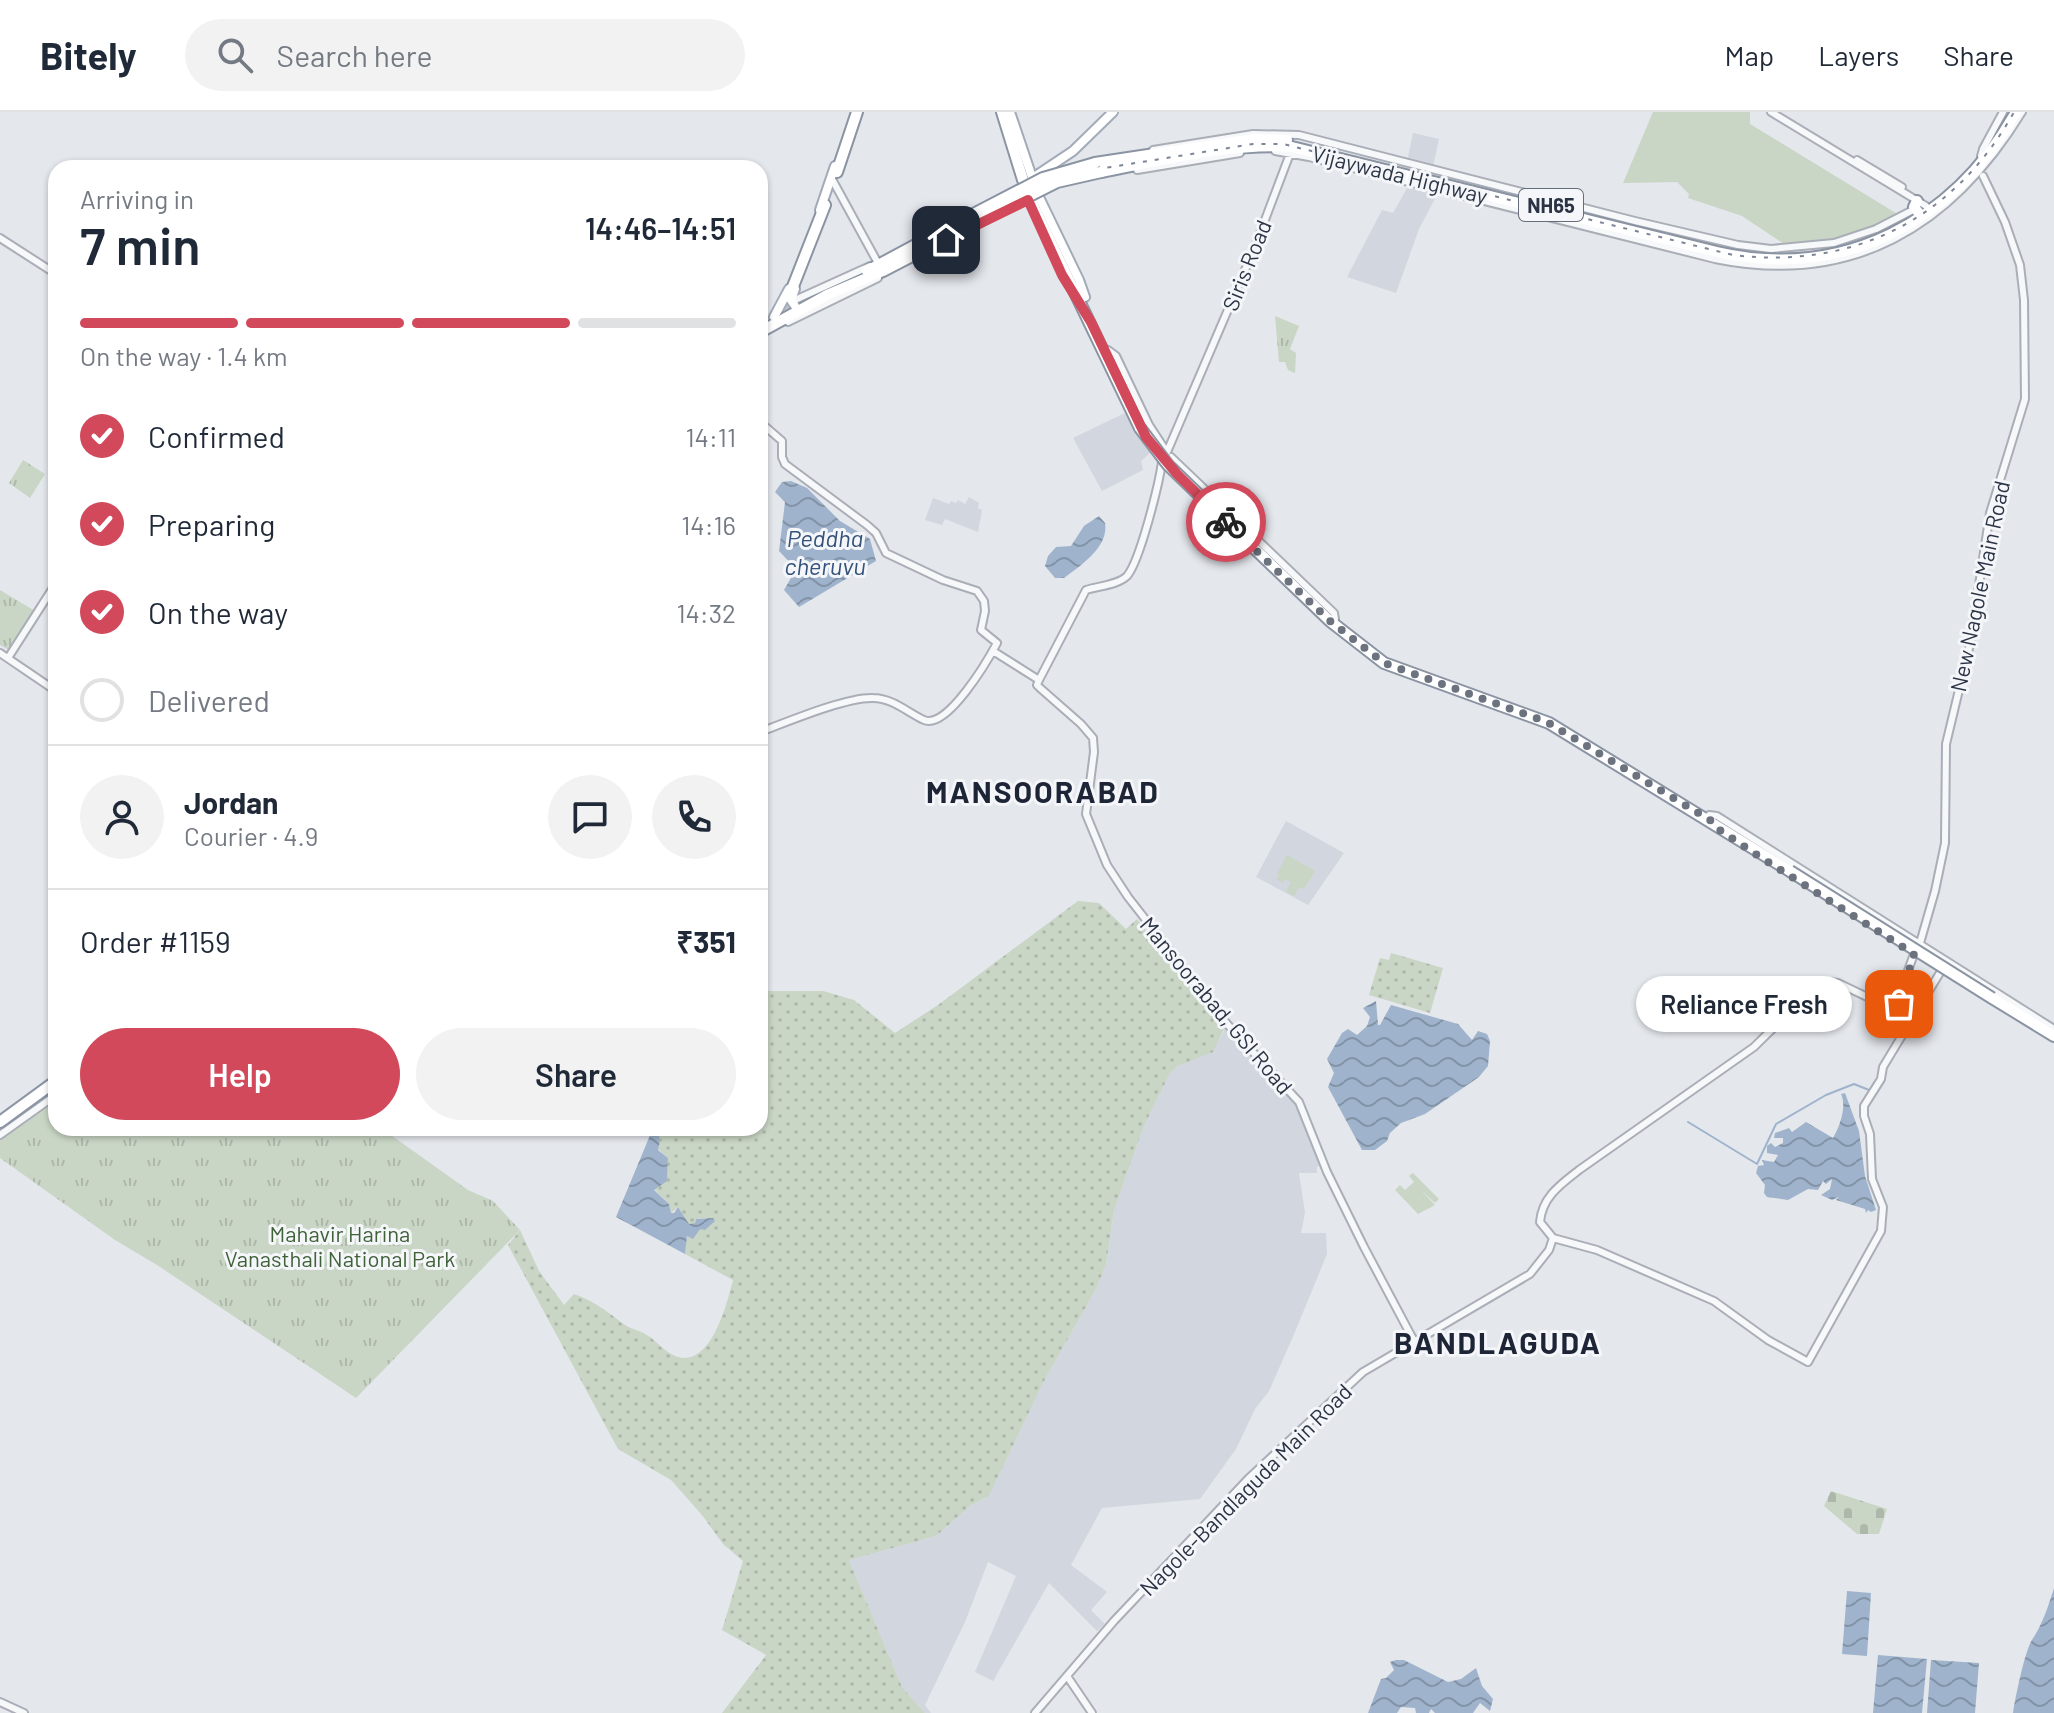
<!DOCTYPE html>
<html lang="en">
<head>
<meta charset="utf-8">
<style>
  :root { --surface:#fff; --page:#f2f2f3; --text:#1f2937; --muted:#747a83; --line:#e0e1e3; --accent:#d1495b }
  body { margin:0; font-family:Barlow,sans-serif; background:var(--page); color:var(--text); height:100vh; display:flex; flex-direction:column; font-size:30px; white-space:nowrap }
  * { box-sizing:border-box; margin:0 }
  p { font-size:26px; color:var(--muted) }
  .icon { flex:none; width:44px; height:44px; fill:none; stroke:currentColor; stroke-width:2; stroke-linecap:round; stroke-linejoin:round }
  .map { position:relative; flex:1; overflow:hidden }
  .sheet { position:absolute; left:48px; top:48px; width:720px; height:976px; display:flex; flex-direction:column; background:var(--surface); border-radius:24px; box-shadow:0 2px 6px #0004 }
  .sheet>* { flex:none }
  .pin { position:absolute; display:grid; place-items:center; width:68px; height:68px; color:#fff; margin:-34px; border-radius:16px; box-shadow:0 4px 12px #0006 }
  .courier { position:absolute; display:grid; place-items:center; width:80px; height:80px; margin:-40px; border:6px solid #d1495b; border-radius:50%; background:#fff; color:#222; box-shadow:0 2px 10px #0007 }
  .bubble { position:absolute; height:56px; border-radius:28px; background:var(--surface); box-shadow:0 2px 6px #0004; font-size:26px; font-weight:600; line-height:56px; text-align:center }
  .overview em { font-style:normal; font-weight:600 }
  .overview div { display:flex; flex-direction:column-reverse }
  .overview { display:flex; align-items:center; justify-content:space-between; height:136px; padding:0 32px }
  h1 { font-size:52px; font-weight:600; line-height:60px }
  .bar { display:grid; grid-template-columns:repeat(4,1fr); gap:12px 8px; align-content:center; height:96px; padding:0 32px }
  .bar i { height:10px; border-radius:6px; background:var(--line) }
  .bar .current { background:var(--accent) }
  .bar p { grid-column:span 4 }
  .line { display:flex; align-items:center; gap:20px; padding:0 32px; border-top:2px solid var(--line) }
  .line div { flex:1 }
  .round { display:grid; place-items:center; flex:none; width:84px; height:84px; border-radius:42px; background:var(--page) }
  ol { padding:0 32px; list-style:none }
  li { display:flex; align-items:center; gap:24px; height:88px }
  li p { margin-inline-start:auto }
  li .icon { padding:8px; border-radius:50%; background:var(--accent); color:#fff; stroke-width:4 }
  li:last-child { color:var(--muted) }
  li i { width:44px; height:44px; border:4px solid var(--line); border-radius:50% }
  .button { display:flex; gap:16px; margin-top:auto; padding:16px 32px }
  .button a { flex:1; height:92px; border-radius:48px; background:var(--accent); color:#fff; font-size:32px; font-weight:600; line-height:92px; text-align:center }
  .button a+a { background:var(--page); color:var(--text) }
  header { display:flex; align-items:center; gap:48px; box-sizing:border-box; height:112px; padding:0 40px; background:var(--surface); border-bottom:2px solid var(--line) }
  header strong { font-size:38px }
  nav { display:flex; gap:44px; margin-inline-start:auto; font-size:28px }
  .search { width:560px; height:72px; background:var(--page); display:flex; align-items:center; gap:20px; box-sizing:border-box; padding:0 28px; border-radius:44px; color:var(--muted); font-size:30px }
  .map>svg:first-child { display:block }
  .built { fill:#d2d6de }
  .grass { fill:url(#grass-dots) }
  .cemetery { fill:url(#cemetery-stones) }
  .park { fill:url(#park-tufts) }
  .pitch { fill:#c9d6c5 }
  .water { fill:url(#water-waves) }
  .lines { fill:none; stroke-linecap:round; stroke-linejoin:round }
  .stream { stroke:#9fb4cc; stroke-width:2 }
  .highway-tunnel { stroke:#bfc3cb; stroke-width:10; stroke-dasharray:10 5; stroke-linecap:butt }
  .minor-casing { stroke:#a9aeb7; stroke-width:10 }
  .major-casing { stroke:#a3abb8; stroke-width:12 }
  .highway-casing { stroke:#8b94a3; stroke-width:14 }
  .minor { stroke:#f7f8fa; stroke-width:6 }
  .major { stroke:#fff; stroke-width:8 }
  .highway { stroke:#fff; stroke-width:10 }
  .rail { stroke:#7d8696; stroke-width:2; stroke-dasharray:4 8; stroke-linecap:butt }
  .highway-bridge-casing { stroke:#8b94a3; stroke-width:14; stroke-linecap:butt }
  .highway-bridge { stroke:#fff; stroke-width:10 }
  .done { stroke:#6c737f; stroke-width:8; stroke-dasharray:0 14.4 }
  .route { stroke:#d1495b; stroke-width:10 }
  .labels { text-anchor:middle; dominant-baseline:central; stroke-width:6; stroke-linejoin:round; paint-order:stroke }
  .shield { fill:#f4f6f9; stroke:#676e7b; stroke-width:2 }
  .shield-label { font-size:20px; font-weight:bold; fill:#2b3445 }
  .street-label { font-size:22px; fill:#2b3445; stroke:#f4f6f9 }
  .park-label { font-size:22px; fill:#3f6138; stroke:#f4f6f9 }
  .water-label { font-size:24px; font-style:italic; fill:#34527a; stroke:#f4f6f9 }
  .district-label { font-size:30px; font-weight:bold; letter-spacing:2px; fill:#1d2536; stroke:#f4f6f9 }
</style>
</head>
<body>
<header>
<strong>Bitely</strong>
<div class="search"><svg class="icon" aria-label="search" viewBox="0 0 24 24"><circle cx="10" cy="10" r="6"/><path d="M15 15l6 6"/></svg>Search here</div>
<nav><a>Map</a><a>Layers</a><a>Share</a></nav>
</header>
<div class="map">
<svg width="2054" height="1601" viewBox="0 0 2054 1601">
  <defs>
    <pattern id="grass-dots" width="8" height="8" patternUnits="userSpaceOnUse" patternTransform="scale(2)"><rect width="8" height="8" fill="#c9d6c5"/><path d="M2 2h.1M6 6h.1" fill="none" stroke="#adb8ab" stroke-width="1.8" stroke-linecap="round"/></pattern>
    <pattern id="cemetery-stones" width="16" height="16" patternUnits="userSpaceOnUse" patternTransform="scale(2)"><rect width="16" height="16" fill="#c9d6c5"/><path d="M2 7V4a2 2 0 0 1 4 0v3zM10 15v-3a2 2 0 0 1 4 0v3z" fill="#adb8ab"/></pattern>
    <pattern id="park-tufts" width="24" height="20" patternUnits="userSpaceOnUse" patternTransform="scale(2)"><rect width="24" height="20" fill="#c9d6c5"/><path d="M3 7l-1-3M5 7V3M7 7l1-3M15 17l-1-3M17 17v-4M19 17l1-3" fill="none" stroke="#adb8ab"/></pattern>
    <pattern id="water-waves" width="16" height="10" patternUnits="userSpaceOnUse" patternTransform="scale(2)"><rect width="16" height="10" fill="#9fb4cc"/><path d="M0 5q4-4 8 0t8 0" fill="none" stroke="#8293a7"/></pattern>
  </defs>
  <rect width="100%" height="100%" fill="#e4e7ec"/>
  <!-- built -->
  <path class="built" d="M1413,21L1439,27L1433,55L1407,49Z
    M1410,71L1439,79L1419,117L1396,181L1347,165L1382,98L1393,101Z
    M1127,300L1151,340L1141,349L1143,358L1102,379L1073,326Z
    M969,385L979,391L978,396L982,398L978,420L945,407L942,413L925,408L933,386L949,392L951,389L956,391L958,388L965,392Z
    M1286,709L1344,741L1308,793L1256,765Z
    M1226,915L1254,944L1255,956L1269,961L1298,993L1307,1015L1306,1019L1311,1025L1322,1053L1317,1055V1061H1299L1305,1101L1301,1121H1326L1327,1142L1295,1220L1269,1279L1255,1297L1236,1337L1200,1387L1102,1396L1071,1453L1107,1480L1091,1498L1105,1512L1097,1519L1049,1471L993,1569L975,1560L1016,1464L988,1450L965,1510L925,1593L931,1601H925L902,1575L849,1448L936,1424L971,1393L989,1384L1044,1269L1096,1177L1106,1153L1114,1098L1144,1014L1170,961L1178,954L1212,940Z"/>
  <!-- grass -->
  <path class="grass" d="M1078,789L1099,791L1126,817L1137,807L1184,866L1185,873H1190L1224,917L1213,940L1178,954L1170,961L1144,1014L1114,1098L1106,1153L1096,1177L1044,1269L989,1384L971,1393L936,1424L849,1448L902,1575L925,1601H722L766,1543L722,1518L743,1449L723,1432L702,1403L671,1368L618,1337L508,1133L520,1118L539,1159L564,1193L574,1182C592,1188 607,1199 622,1211C630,1217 642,1219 650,1225C658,1231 664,1239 675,1244C711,1258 727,1191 733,1168L685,1142L687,1123L705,1115L707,1106L696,1107L695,1111L689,1112L678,1095L671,1101L669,1092L654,1077L667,1068L668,1046L658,1037L660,1029L658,1016H760V879H823L854,888L895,921L938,893Z
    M1391,841L1443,856L1430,901L1369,883L1380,846L1389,848Z"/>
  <!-- cemetery -->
  <path class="cemetery" d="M1831,1379L1887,1397L1879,1422H1857L1824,1394Z"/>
  <!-- park -->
  <path class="park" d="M1275,204L1299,214L1290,237L1296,241L1295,261L1288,258L1285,250H1279Z
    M23,348L45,362L30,386L9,371Z
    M0,478L35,499L9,538L0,533Z
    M56,987V1016H381L468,1078L493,1089L520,1118L356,1286L157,1153L115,1128L0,1046V1028Z"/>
  <!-- pitch -->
  <path class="pitch" d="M1653,0H1750V12L1899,103L1846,125L1787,134L1742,104L1688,86L1689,82L1677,70L1623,71Z
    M1287,743L1315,759L1304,777L1299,775L1294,784L1286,779L1291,770L1285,767L1283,771L1276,767L1278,764L1282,765L1277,762Z
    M1413,1061L1439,1087L1435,1091L1420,1077L1435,1093L1418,1102L1395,1078L1400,1073L1405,1078L1414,1070L1409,1064Z"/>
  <!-- water -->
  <path class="water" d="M791,369L807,376L840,409L870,427L876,449L799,495L784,478L796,457L779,439L785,390L775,380L782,370Z
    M1099,404L1105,411C1109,435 1081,453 1064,466H1055L1045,454L1048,444L1056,435L1071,434L1084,414Z
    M1376,889L1378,913H1380L1391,893L1458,912L1472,928L1478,919L1487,922L1490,929L1488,954L1479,965L1425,1002L1401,1011L1390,1021L1387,1029L1375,1038H1362L1328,975L1334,961L1327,947L1342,921L1348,917L1357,923L1367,914L1370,905L1363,896Z
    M1845,981L1859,1019L1865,1064L1876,1098L1871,1100L1868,1098L1866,1101L1865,1097L1836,1088L1839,1085L1832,1088L1821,1083L1830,1077L1832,1067L1826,1072L1823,1069L1818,1078L1808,1077L1788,1088L1767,1085L1764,1081L1765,1073L1756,1061L1758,1054L1764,1053L1762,1048L1774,1050L1778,1043L1767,1041V1034L1771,1031L1775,1035L1783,1031V1026H1774L1775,1021L1789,1016L1792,1020L1806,1010L1833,1026C1840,1014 1847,994 1841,982Z
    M653,1016H658L660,1029L658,1038L668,1046L667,1069L654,1078L669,1092L671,1101H674L678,1095L689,1112L695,1111L696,1107L713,1106L715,1109L705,1118L700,1117L693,1127L687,1124L685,1142L616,1105Z
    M2054,1476V1601H2013C2015,1587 2025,1538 2032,1528C2043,1511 2048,1495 2054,1476Z
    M1847,1479L1871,1481L1867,1544L1842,1542Z
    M1878,1543L1927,1547L1922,1601H1873Z
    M1396,1548H1404L1448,1570L1461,1567L1476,1556L1482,1574L1493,1587L1490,1599L1480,1591L1473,1601H1435L1431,1597L1429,1601H1416L1415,1596L1401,1595L1397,1601H1368L1381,1567L1386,1566L1394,1558L1390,1550Z
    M1931,1548L1979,1551L1975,1601H1927Z"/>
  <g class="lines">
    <!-- stream -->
    <path class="stream" d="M1688,1010L1757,1052L1776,1012L1826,983L1854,972L1869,978"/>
    <!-- highway-tunnel -->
    <path class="highway-tunnel" d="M772,209L783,200L790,182"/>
    <defs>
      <path id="minor" d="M1771,0L1926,94L1931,99
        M1153,38L1253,22L1299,23L1635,109L1738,133L1771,137L1834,131L1876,117L1915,97
        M1275,39L1309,45L1715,147C1852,175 1952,115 2022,0
        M1981,44L1983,37L2003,0
        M1857,48L1902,75
        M1137,58L1240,41
        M833,69L879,153
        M0,126L56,162
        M789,187L795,188L870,154
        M785,207L788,210L878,166
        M1108,238L1116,244L1149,313L1166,339
        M760,310L782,329V345L785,352L867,413L876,421L886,441L943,468L977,479L984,489L985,499L981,518L997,531C988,548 947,618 924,608C908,601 893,586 873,586C846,585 787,610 760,620
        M1167,340L1254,137L1291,39
        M1171,345L1334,501L1335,507
        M993,539L1039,568
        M0,541L56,579
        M8,546L56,471
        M1039,568L1037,573L1040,576L1081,612L1093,626L1094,640L1086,702L1107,753L1128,785L1228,913L1299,990L1327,1060L1364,1135L1414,1229
        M1039,568L1086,478C1098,474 1118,473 1127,464C1140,449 1159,372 1162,350
        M1709,703L1717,704L2054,917
        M1920,831L1935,779L1945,731L1946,632L1970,532L1990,401L2025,287L2024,188L2020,153L2005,110L1983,64
        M1901,878L1899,892L1907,912
        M0,1023L56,983
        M1553,1126L1597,1138L1714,1189L1768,1228L1808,1250L1881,1119L1883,1095L1872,1067L1870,1022L1864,1004V994L1881,967L1883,955L1941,859
        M1553,1126L1540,1110C1542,1085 1561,1072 1579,1058L1754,935L1821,869L1838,871L1884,893L1902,875L1914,842
        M1067,1564L1092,1601
        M0,1590L24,1601
        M1035,1601L1114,1509L1248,1367L1363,1260L1530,1162L1549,1138L1553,1126"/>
      <path id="major" d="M1010,0L1038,83L1079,168L1085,185
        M1037,63L1073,39L1113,0
        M820,98L835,54
        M795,177L791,188L795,194
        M774,205L789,177"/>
      <path id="highway" d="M1002,0L1023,68
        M1095,51L1254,27L1287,28
        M837,60L857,0
        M1101,60C1159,49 1234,30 1292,35L1717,140C1843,169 1954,110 2016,0
        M1917,89L1914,95L1918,100
        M1032,91L1140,316
        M867,159L964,107
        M790,182L825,93
        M760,220L829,182L883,159L968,115
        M1229,412L1330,509L1384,551L1549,611L1790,759
        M1992,886L2054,924
        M0,1010L56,969"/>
    </defs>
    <!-- minor casing -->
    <use href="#minor" class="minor-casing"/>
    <!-- major casing -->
    <use href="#major" class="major-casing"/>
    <!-- highway casing -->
    <use href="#highway" class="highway-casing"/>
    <!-- minor -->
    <use href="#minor" class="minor"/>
    <!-- major -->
    <use href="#major" class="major"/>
    <!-- highway -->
    <use href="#highway" class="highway"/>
    <!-- rail -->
    <path class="rail" d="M1038,74L1080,60L1253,32H1283L1733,143C1854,158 1955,106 2014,0"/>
    <defs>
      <path id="highway-bridge" d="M964,107L1043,66L1095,51
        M968,115L1057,70L1101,60
        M1140,316L1168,353L1229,412
        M1790,759L1992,886"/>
    </defs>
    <!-- highway-bridge casing -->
    <use href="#highway-bridge" class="highway-bridge-casing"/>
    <!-- highway-bridge -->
    <use href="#highway-bridge" class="highway-bridge"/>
  </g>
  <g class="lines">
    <!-- done -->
    <path class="done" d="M1226,410L1330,509L1384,551L1547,610L1710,708L1718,717L1757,743L1914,842L1899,892"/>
    <!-- route -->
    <path class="route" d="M946,128L1028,88L1062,163L1091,210L1146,325L1177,362L1226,410"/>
  </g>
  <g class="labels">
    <!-- shield labels -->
    <rect class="shield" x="1519" y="77" width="64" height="32" rx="6"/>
    <g class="shield-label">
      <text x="1551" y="93">NH65</text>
    </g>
    <!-- street labels -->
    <g class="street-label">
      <text transform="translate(1400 62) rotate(14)">Vijaywada Highway</text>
      <text transform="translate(1246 153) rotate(-68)">Siris Road</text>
      <text transform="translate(1979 474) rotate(-78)">New Nagole Main Road</text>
      <text transform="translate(1217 893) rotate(50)">Mansoorabad, GSI Road</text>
      <text transform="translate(1245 1377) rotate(-45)">Nagole-Bandlaguda Main Road</text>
    </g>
    <!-- park labels -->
    <g class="park-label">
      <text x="340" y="1121">Mahavir Harina<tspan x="340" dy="25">Vanasthali National Park</tspan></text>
    </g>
    <!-- water labels -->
    <g class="water-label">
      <text x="825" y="425">Peddha<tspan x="825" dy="28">cheruvu</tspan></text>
    </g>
    <!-- district labels -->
    <g class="district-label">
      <text x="1043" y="679">MANSOORABAD</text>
      <text x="1498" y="1230">BANDLAGUDA</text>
    </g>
  </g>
</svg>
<div class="pin" style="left:1899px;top:892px;background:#ea580c"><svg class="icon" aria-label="bag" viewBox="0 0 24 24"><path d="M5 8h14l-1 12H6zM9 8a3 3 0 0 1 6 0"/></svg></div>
<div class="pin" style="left:946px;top:128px;background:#1f2937"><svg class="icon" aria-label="home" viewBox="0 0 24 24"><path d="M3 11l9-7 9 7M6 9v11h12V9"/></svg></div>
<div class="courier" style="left:1226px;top:410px"><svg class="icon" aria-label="bike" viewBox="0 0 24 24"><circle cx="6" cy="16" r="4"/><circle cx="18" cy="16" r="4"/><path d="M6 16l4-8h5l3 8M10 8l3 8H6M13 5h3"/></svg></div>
<div class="bubble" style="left:1636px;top:864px;width:216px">Reliance Fresh</div>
<section class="sheet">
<div class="overview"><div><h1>7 min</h1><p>Arriving in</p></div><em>14:46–14:51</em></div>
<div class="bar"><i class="current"></i><i class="current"></i><i class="current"></i><i></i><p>On the way · 1.4 km</p></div>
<ol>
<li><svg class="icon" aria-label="check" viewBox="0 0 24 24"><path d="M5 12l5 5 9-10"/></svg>Confirmed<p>14:11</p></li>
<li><svg class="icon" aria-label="check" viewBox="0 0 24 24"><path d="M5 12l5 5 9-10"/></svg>Preparing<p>14:16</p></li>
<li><svg class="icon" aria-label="check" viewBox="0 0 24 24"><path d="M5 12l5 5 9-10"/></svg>On the way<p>14:32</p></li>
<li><i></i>Delivered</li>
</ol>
<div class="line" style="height:144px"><a class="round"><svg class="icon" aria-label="person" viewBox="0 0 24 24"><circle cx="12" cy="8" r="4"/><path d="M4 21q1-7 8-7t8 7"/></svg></a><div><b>Jordan</b><p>Courier · 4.9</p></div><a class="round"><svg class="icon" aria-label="chat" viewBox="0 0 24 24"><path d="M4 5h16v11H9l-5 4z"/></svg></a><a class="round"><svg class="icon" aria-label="phone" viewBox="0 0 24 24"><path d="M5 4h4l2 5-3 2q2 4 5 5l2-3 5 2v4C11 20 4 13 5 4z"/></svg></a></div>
<div class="line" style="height:104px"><div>Order #1159</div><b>₹351</b></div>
<div class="button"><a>Help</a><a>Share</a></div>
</section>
</div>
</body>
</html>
